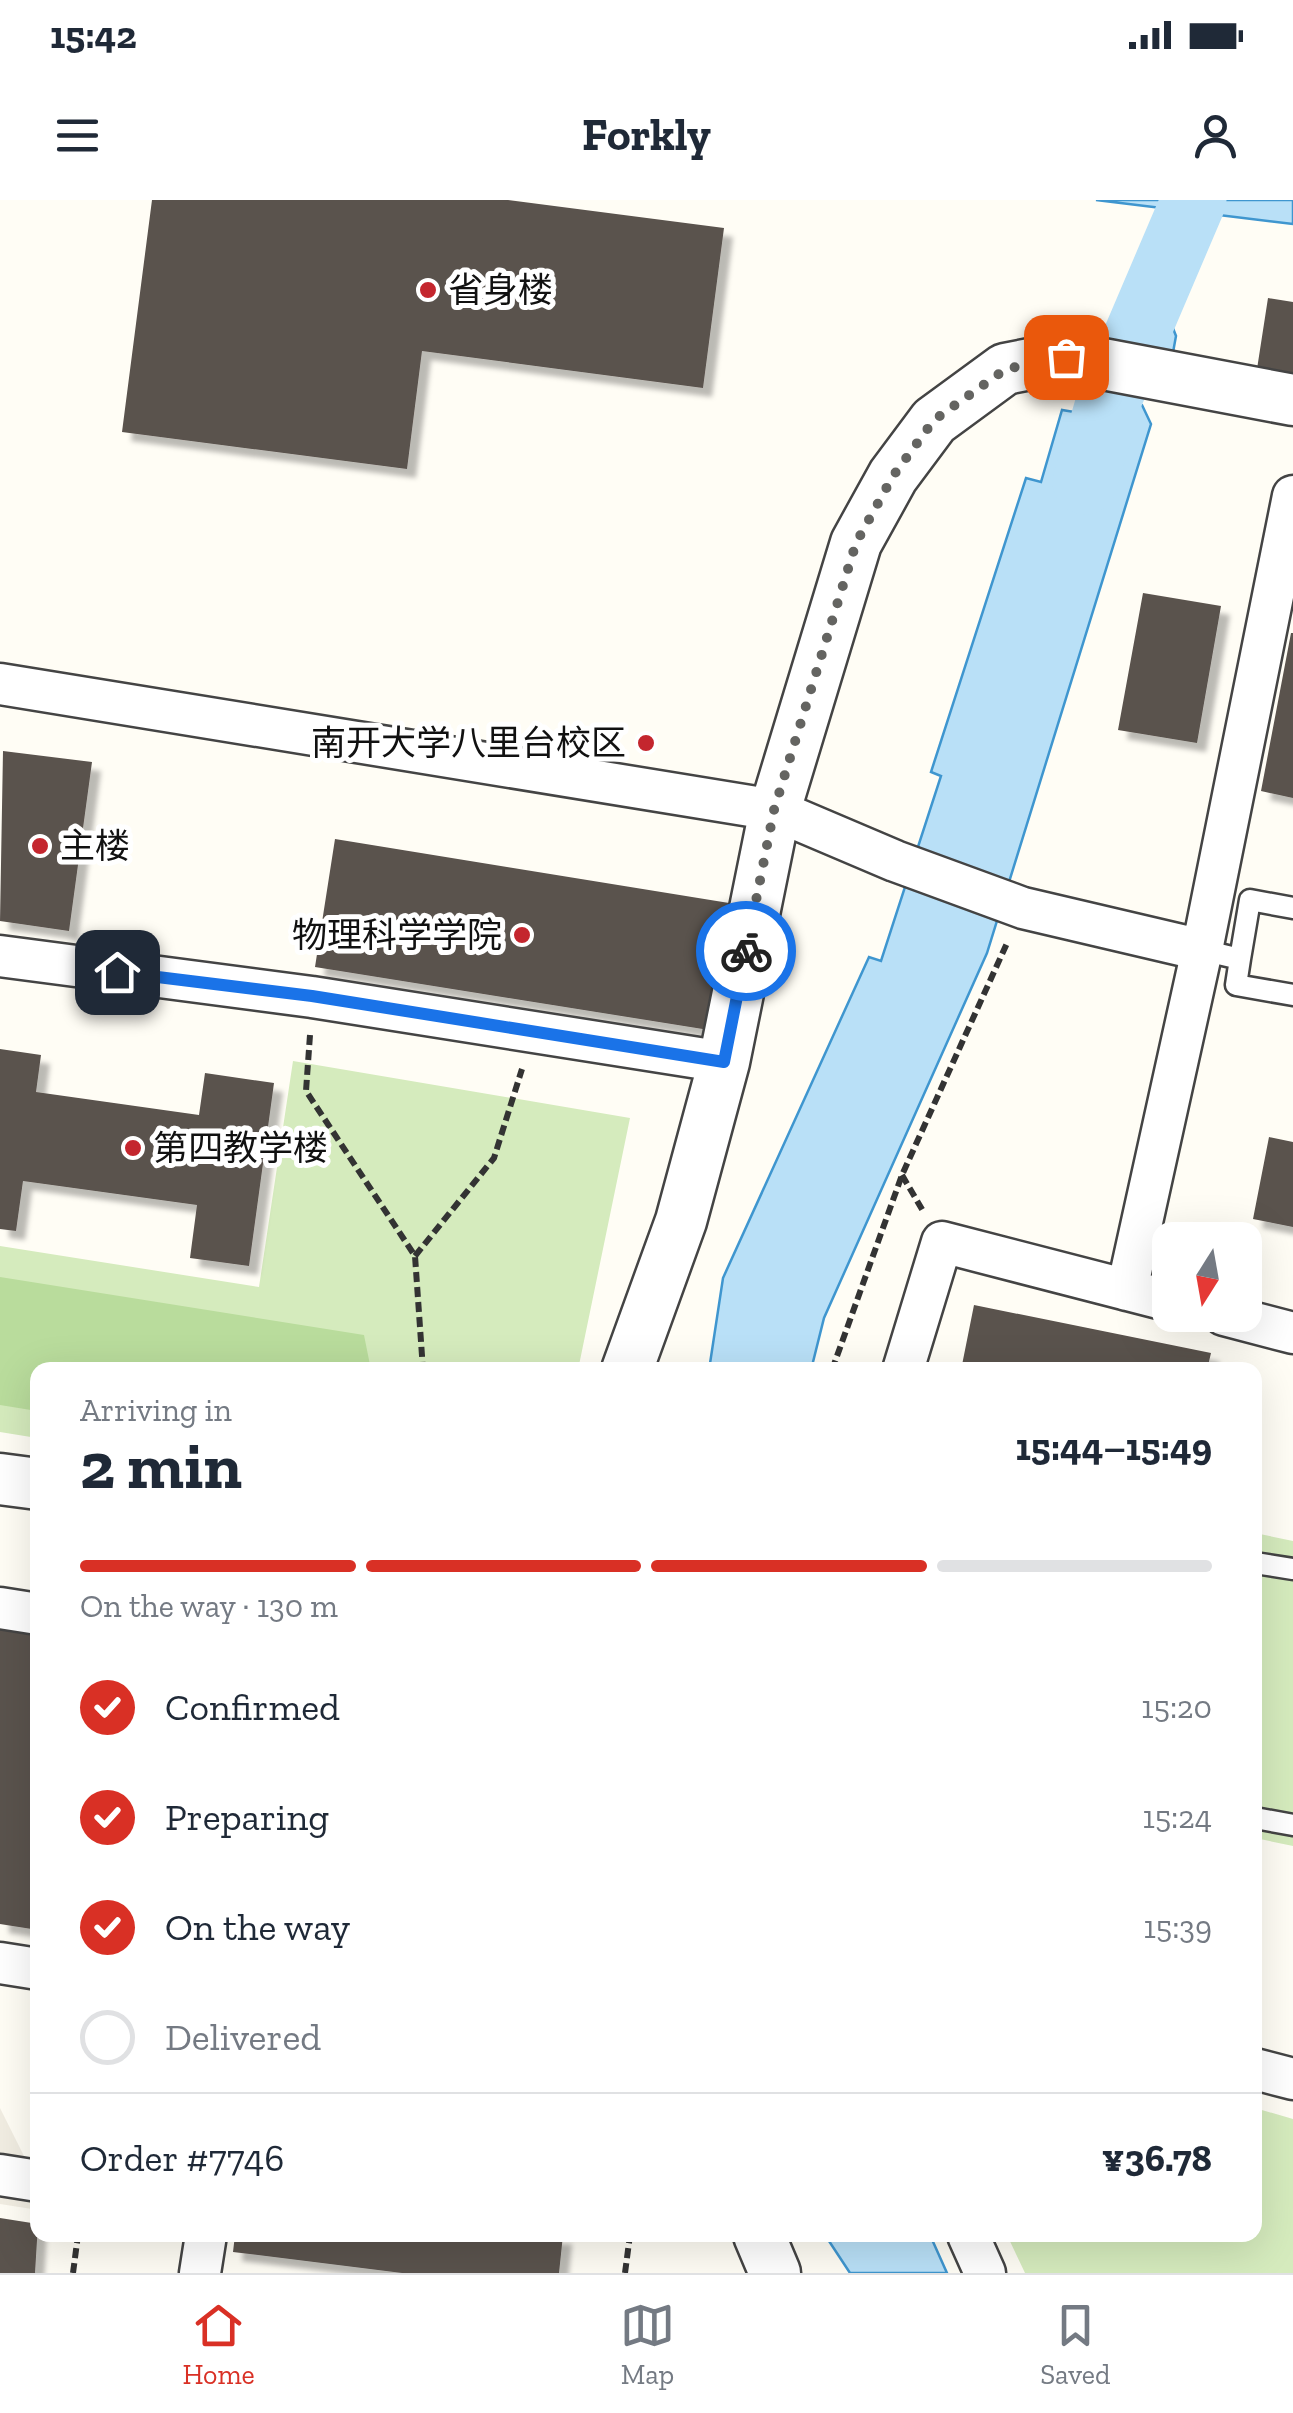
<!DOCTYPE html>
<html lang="en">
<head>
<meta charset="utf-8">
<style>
  :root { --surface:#fff; --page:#f2f2f3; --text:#1f2937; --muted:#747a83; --line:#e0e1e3; --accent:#d93025 }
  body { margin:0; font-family:"Zilla Slab","Noto Sans SC",serif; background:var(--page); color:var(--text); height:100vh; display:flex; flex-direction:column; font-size:38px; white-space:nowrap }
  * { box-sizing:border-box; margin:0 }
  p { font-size:32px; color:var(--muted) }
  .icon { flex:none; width:55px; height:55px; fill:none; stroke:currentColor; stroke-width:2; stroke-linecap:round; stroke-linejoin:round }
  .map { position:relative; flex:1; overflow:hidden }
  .side { position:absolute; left:30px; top:1162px; width:1232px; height:880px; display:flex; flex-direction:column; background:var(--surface); border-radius:20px; box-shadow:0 10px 40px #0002 }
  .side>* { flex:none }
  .needle { width:65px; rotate:191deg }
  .fabs { position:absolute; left:1152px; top:1022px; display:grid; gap:20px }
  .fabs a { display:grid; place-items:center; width:110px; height:110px; border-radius:20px; background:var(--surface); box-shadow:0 10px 40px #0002; font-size:50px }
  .pin { position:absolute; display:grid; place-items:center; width:85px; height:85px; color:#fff; margin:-42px; border-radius:20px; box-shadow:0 5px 15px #0006 }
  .courier { position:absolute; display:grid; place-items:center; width:100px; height:100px; margin:-50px; border:8px solid #1a73e8; border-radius:50%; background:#fff; color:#222; box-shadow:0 2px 12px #0007 }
  .headline em { font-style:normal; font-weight:700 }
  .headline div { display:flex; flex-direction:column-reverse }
  .headline { display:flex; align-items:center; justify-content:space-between; height:170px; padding:0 50px }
  h1 { font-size:65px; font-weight:700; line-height:75px }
  .bar { display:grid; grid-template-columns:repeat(4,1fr); gap:15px 10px; align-content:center; height:120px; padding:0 50px }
  .bar i { height:12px; border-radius:8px; background:var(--line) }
  .bar .on { background:var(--accent) }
  .bar p { grid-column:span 4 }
  .line { display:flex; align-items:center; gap:25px; padding:0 50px; border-top:2px solid var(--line) }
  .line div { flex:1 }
  ol { padding:0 50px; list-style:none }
  li { display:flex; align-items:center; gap:30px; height:110px }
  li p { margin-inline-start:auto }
  li .icon { padding:10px; border-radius:50%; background:var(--accent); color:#fff; stroke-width:4 }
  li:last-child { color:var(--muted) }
  li i { width:55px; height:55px; border:5px solid var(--line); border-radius:50% }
  .status { display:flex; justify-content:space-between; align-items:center; height:70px; padding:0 50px; background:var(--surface); direction:ltr }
  .status svg { height:28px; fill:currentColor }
  header { display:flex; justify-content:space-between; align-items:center; height:130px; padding:0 50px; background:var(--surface); font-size:45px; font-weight:700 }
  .tabs { display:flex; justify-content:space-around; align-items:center; height:140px; border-top:2px solid var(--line); background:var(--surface); font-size:28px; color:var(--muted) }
  .tabs a { display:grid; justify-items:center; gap:5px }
  .tabs .on { color:var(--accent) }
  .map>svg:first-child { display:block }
  .green { fill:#d5ebbd }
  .forest { fill:#b9dc9c }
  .plaza { fill:#f1ede2 }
  .water { fill:#b9e0f7; stroke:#3f96cf; stroke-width:2.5 }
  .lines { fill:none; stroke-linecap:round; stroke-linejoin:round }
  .river { stroke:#b9e0f7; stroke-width:65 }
  .building { fill:#5a524d; filter:url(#shadow) }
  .service-casing { stroke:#444; stroke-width:25 }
  .minor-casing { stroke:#444; stroke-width:45 }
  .tertiary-casing { stroke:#444; stroke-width:55 }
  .path { stroke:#333; stroke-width:6; stroke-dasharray:10 5; stroke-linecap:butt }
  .service { stroke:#fff; stroke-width:20 }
  .minor { stroke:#fff; stroke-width:40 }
  .tertiary { stroke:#fff; stroke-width:50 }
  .done { stroke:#646461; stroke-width:10; stroke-dasharray:0 18 }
  .route { stroke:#1a73e8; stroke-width:12 }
  .poi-dot { fill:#c4262e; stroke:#fff; stroke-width:4 }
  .labels { text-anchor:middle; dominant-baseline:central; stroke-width:10; stroke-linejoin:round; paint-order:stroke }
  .poi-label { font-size:35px; fill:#111; stroke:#fff; text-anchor:start }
</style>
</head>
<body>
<div class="status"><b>15:42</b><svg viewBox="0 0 49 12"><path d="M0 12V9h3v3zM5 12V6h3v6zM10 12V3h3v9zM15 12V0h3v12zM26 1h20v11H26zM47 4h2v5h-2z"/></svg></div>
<header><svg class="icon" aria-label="menu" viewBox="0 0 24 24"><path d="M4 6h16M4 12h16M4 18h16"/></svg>Forkly<svg class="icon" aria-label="person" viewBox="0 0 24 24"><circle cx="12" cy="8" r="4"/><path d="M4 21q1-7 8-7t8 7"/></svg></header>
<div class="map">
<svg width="1293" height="2073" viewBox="0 0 1293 2073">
  <defs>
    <filter id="shadow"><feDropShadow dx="9" dy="9" stdDeviation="2.5" flood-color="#0004"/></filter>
  </defs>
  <rect width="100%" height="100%" fill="#fffdf5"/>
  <!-- green -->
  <path class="green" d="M293,861L630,918L578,1170H38L37,1238L0,1232V1046L259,1087Z
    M1255,1333L1293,1341V1646L1255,1638Z
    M1255,1908L1293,1919V2073H1025L1007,2035H1255Z"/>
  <!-- forest -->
  <path class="forest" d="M0,1077L364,1135L371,1170H38L37,1211L0,1205Z"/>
  <!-- plaza -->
  <path class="plaza" d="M0,1908L36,1980L32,2009L0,2004Z"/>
  <!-- water -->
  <path class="water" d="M1096,0H1293V24Z
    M1140,105L1165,108L1176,136L1172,158L1114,146L1125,118Z
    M1110,197L1142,205L1151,224L987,753L824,1118L811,1170H709L723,1078L869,757L881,761L941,576L931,572L1026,278L1041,282L1062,210L1074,212Z
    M825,2035H930L947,2073H850Z"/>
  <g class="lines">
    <!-- river -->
    <path class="river" d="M1085,282L1110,197L1194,0"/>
  </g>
  <!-- building -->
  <path class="building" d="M152,0H508L724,28L703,188L422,151L407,269L122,232Z
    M1268,98L1293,102V174L1257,169Z
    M1143,393L1221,406L1197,543L1118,530Z
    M1291,433H1293V598L1261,591Z
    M3,551L92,562L69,731L0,721Z
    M335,639L729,703L709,830L315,767Z
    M0,849L41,855L36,892L199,915L205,873L274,883L249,1066L190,1058L197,1005L23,981L16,1031L0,1029Z
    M1269,937L1293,942V1027L1253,1019Z
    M974,1105L1211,1153L1207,1170H961Z
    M0,1424L38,1430V1730L0,1724Z
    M0,2018L38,2024L35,2073H0Z
    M235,2035H563L559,2073H402L233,2052Z"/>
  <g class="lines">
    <defs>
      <path id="service" d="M1202,750L1240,759L1236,785L1293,795
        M1240,759L1250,700L1293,708
        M1255,1363L1293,1369
        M1255,1618L1293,1625"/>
      <path id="minor" d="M0,484L775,610L895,661L1023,708L1202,750
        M0,756L312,797L724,862
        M1127,1090L1202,750L1293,296
        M1224,1115L1293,1133
        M903,1170L942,1042L1170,1101
        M0,1408L38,1414
        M0,1763L38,1769
        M1255,1869L1293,1879
        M0,1975L38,1981
        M968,2035L985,2073
        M200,2073L206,2035"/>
      <path id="tertiary" d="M627,1170L681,1021L724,862L775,610L856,343L893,276L934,221L1005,169L1066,157L1293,200
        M0,1279L38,1284
        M759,2035L775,2073"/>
    </defs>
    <!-- service casing -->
    <use href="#service" class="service-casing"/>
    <!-- minor casing -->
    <use href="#minor" class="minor-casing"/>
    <!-- tertiary casing -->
    <use href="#tertiary" class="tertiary-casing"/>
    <!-- path -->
    <path class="path" d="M310,835L306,891L415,1056L423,1170
      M902,975L923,1011
      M415,1056L494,958L522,869
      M832,1170L902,975L1008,741
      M73,2073L78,2035
      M625,2073L630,2035"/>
    <!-- service -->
    <use href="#service" class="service"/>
    <!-- minor -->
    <use href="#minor" class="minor"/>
    <!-- tertiary -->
    <use href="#tertiary" class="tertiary"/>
  </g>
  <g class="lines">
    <!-- done -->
    <path class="done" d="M746,751L774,610L856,343L893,276L934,220L1006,169L1066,157"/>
    <!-- route -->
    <path class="route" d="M117,772L312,796L724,862L746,751"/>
  </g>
  <!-- markers -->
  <g class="poi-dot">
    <circle cx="428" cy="90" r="10"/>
    <circle cx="646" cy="543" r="10"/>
    <circle cx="40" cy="646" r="10"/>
    <circle cx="522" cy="735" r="10"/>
    <circle cx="133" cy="948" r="10"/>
  </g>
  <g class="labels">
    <!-- poi labels -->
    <g class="poi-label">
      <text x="448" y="90">省身楼</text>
      <text x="626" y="543" text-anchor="end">南开大学八里台校区</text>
      <text x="60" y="646">主楼</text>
      <text x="502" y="735" text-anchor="end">物理科学学院</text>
      <text x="153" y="948">第四教学楼</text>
    </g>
  </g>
</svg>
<div class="fabs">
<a><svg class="needle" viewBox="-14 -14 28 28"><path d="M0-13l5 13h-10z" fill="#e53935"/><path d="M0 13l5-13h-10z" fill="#747a83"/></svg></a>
</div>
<div class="pin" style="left:1066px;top:157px;background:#ea580c"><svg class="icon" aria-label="bag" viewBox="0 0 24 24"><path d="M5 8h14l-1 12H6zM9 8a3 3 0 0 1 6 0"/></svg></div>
<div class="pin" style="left:117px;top:772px;background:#1f2937"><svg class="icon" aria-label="home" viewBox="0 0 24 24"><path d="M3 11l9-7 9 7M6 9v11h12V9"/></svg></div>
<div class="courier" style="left:746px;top:751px"><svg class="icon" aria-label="bike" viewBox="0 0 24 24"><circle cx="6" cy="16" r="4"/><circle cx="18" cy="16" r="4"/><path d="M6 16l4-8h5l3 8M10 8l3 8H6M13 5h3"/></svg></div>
<section class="side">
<div class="headline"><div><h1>2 min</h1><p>Arriving in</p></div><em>15:44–15:49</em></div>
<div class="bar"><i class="on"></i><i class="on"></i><i class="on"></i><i></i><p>On the way · 130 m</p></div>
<ol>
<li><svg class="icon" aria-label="check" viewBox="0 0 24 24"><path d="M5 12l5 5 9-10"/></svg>Confirmed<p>15:20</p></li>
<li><svg class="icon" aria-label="check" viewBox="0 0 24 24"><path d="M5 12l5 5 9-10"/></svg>Preparing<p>15:24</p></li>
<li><svg class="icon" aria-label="check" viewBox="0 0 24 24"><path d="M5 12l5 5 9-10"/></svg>On the way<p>15:39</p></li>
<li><i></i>Delivered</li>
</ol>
<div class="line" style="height:130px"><div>Order #7746</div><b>¥36.78</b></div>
</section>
</div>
<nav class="tabs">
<a class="on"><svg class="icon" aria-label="home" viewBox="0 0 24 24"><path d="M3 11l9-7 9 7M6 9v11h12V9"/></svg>Home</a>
<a><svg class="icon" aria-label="map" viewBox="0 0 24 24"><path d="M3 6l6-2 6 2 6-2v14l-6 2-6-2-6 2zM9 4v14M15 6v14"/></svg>Map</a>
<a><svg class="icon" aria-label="saved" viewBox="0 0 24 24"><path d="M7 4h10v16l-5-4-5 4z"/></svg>Saved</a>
</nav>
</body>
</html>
